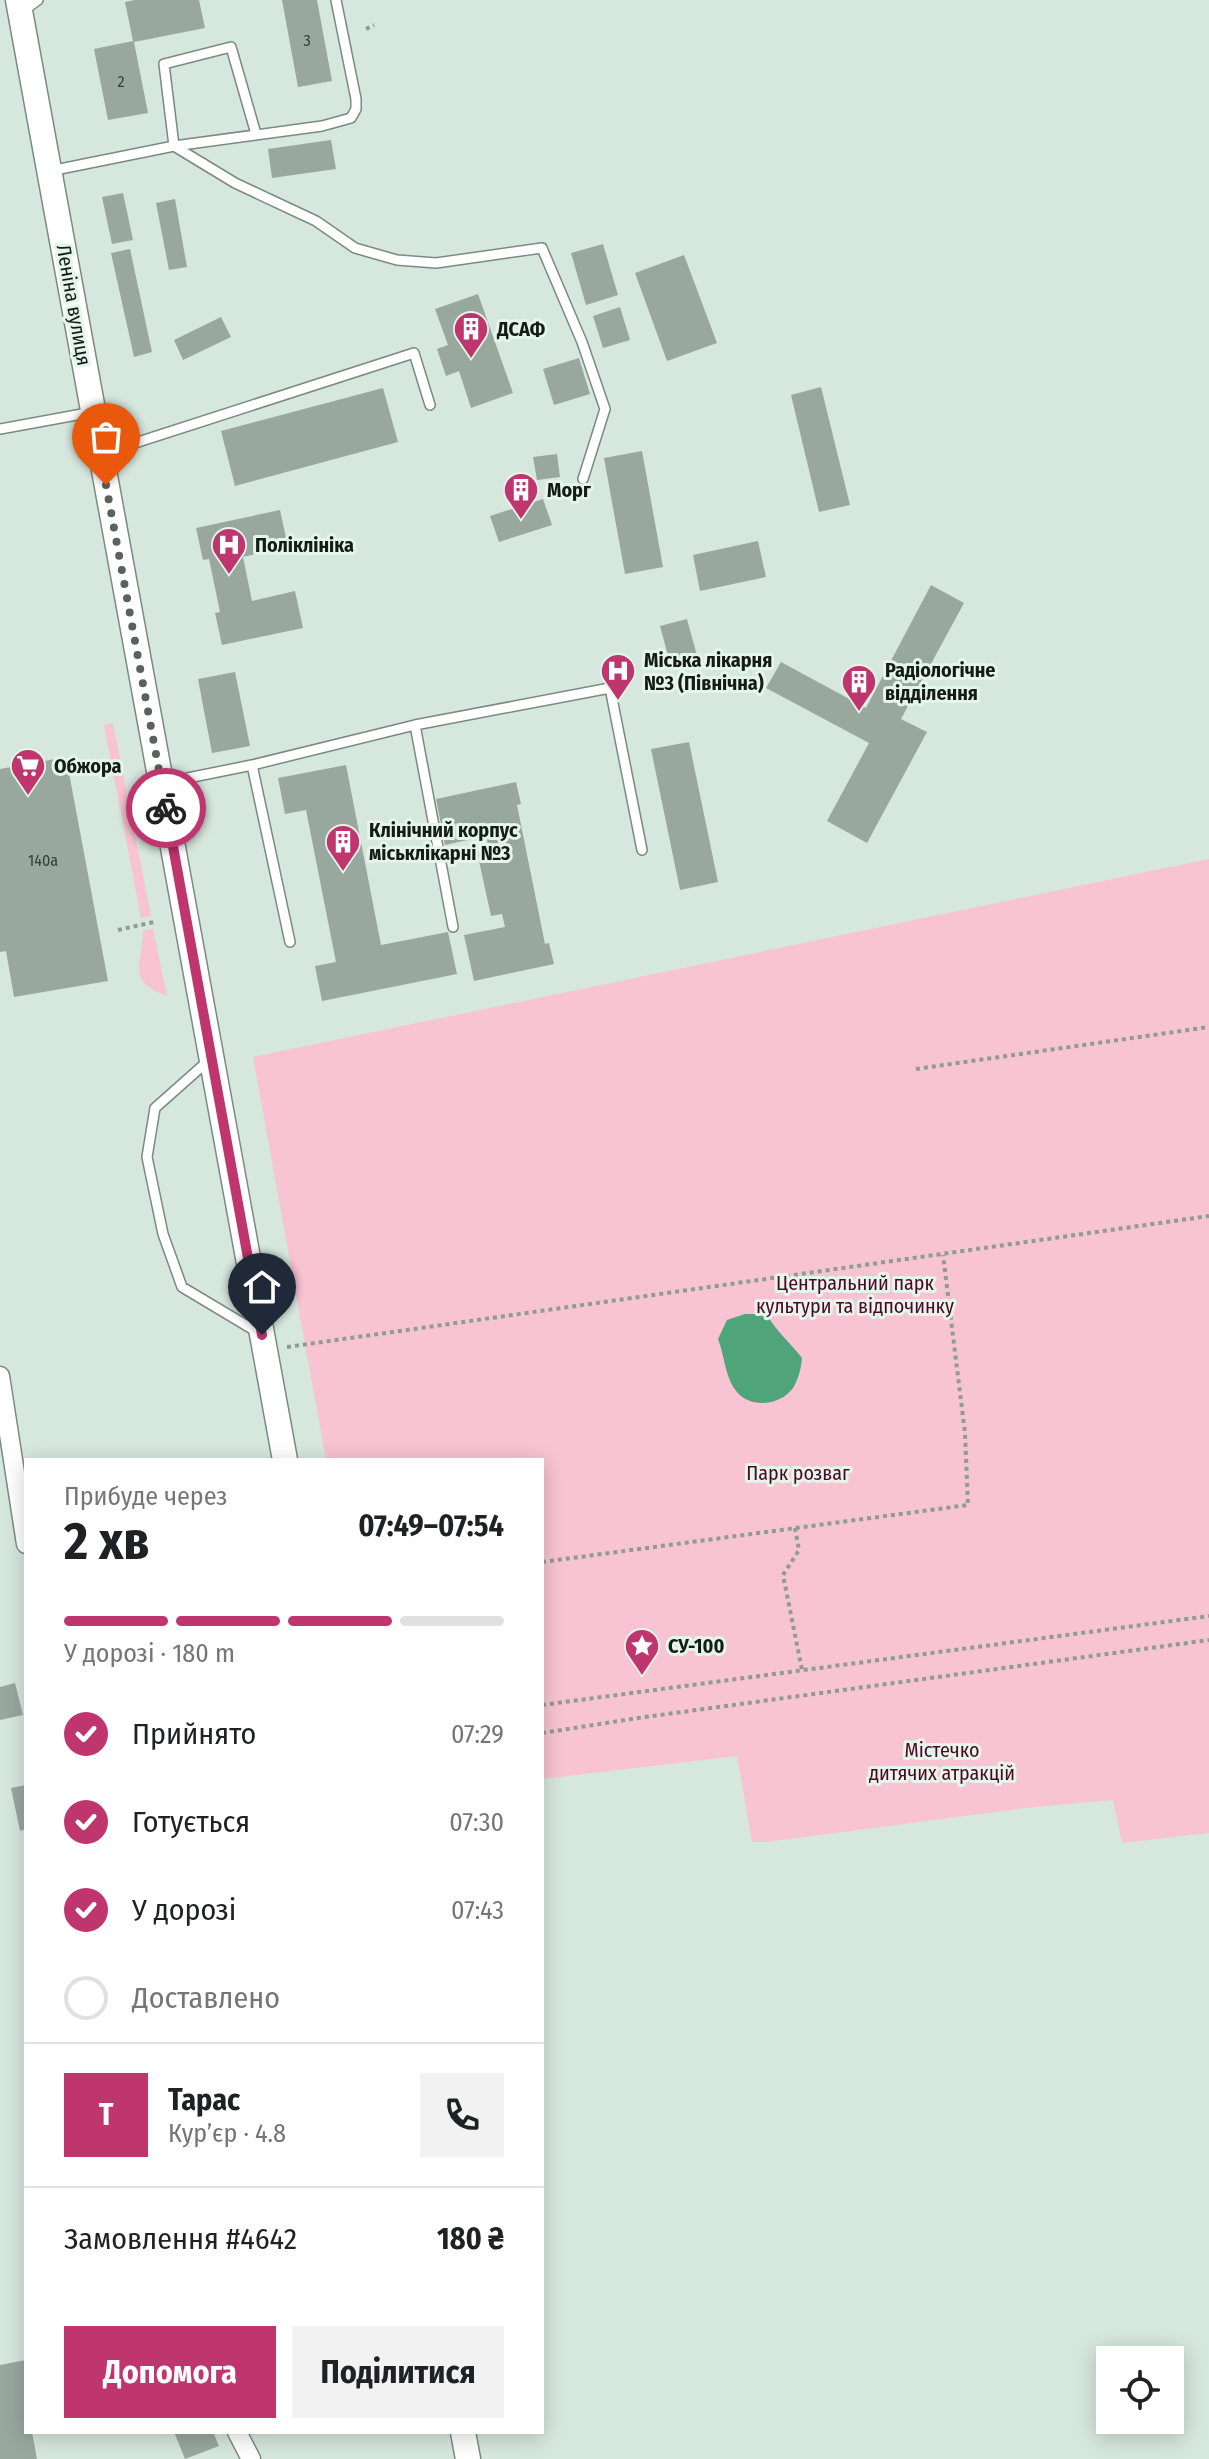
<!DOCTYPE html>
<html lang="uk">
<head>
<meta charset="utf-8">
<style>
  :root { --surface:#fff; --page:#f2f2f2; --text:#202124; --muted:#757577; --line:#e0e0e0; --accent:#bf356e }
  body { margin:0; font-family:"Fira Sans Condensed",sans-serif; background:var(--page); color:var(--text); height:100vh; display:flex; flex-direction:column; font-size:30px; white-space:nowrap }
  * { box-sizing:border-box; margin:0 }
  p { font-size:26px; color:var(--muted) }
  .icon { flex:none; width:44px; height:44px; fill:none; stroke:currentColor; stroke-width:2; stroke-linecap:round; stroke-linejoin:round }
  .map { position:relative; flex:1; overflow:hidden }
  .panel { position:absolute; left:24px; top:1458px; width:520px; height:976px; display:flex; flex-direction:column; background:var(--surface); border-radius:0px; box-shadow:0 4px 20px #0003 }
  .panel>* { flex:none }
  .buttons { position:absolute; left:1096px; top:2346px; display:grid; gap:16px }
  .buttons a { display:grid; place-items:center; width:88px; height:88px; border-radius:0px; background:var(--surface); box-shadow:0 4px 20px #0003; font-size:40px }
  .pin { position:absolute; display:grid; place-items:center; width:68px; height:68px; color:#fff; margin:-82px -34px; border-radius:50% 50% 50% 0; rotate:-45deg; box-shadow:0 0 8px #0007 }
  .pin .icon { rotate:45deg }
  .courier { position:absolute; display:grid; place-items:center; width:80px; height:80px; margin:-40px; border:6px solid #bf356e; border-radius:50%; background:#fff; color:#222; box-shadow:0 2px 10px #0007 }
  .headline em { font-style:normal; font-weight:700 }
  .headline div { display:flex; flex-direction:column-reverse }
  .headline { display:flex; align-items:center; justify-content:space-between; height:136px; padding:0 40px }
  h1 { font-size:52px; font-weight:700; line-height:60px }
  .bar { display:grid; grid-template-columns:repeat(4,1fr); gap:12px 8px; align-content:center; height:96px; padding:0 40px }
  .bar i { height:10px; border-radius:6px; background:var(--line) }
  .bar .active { background:var(--accent) }
  .bar p { grid-column:span 4 }
  .line { display:flex; align-items:center; gap:20px; padding:0 40px; border-top:2px solid var(--line) }
  .line div { flex:1 }
  .round { display:grid; place-items:center; flex:none; width:84px; height:84px; border-radius:0px; background:var(--page) }
  ol { padding:0 40px; list-style:none }
  li { display:flex; align-items:center; gap:24px; height:88px }
  li p { margin-inline-start:auto }
  li .icon { padding:8px; border-radius:50%; background:var(--accent); color:#fff; stroke-width:4 }
  li:last-child { color:var(--muted) }
  li i { width:44px; height:44px; border:4px solid var(--line); border-radius:50% }
  .action { display:flex; gap:16px; margin-top:auto; padding:16px 40px }
  .action a { flex:1; height:92px; border-radius:0px; background:var(--accent); color:#fff; font-size:32px; font-weight:700; line-height:92px; text-align:center }
  .action a+a { background:var(--page); color:var(--text) }
  .map>svg:first-child { display:block }
  .green { fill:#f8c3d2 }
  .water { fill:#4fa479 }
  .building { fill:#98a89f }
  .lines { fill:none; stroke-linecap:round; stroke-linejoin:round }
  .service-casing { stroke:#7b8a81; stroke-width:12 }
  .minor-casing { stroke:#7b8a81; stroke-width:21 }
  .secondary-casing { stroke:#7b8a81; stroke-width:27 }
  .path { stroke:#8f9c94; stroke-width:4; stroke-dasharray:4 4; stroke-linecap:butt }
  .service { stroke:#fff; stroke-width:9 }
  .minor { stroke:#fff; stroke-width:18 }
  .secondary { stroke:#fff; stroke-width:24 }
  .done { stroke:#59625c; stroke-width:8; stroke-dasharray:0 14.4 }
  .route { stroke:#bf356e; stroke-width:10 }
  .labels { text-anchor:middle; dominant-baseline:central; stroke-width:6; stroke-linejoin:round; paint-order:stroke }
  .number-label { font-size:16px; fill:#363e39 }
  .street-label { font-size:20px; fill:#151b17; stroke:#e4f5ea }
  .poi-label { font-size:20px; font-weight:bold; fill:#151b17; stroke:#e4f5ea; text-anchor:start }
  .park-label { font-size:20px; fill:#4f0427; stroke:#e4f5ea }
</style>
</head>
<body>
<div class="map">
<svg width="1209" height="2459" viewBox="0 0 1209 2459">
  <rect width="100%" height="100%" fill="#d6e7dd"/>
  <!-- green -->
  <path class="green" d="M113,723L151,916L141,918L104,725Z
    M1209,859V1833L1122,1843L1113,1800L1033,1807L766,1842H752L737,1756L542,1779V1460H326L253,1057Z
    M153,929L167,996C125,981 143,964 143,930Z"/>
  <!-- water -->
  <path class="water" d="M745,1314H767C776,1332 790,1342 802,1358C801,1368 799,1378 793,1388C781,1405 751,1409 737,1392C725,1378 725,1357 718,1339L727,1320Z"/>
  <!-- building -->
  <path class="building" d="M135,0H199L205,28L134,42L148,113L108,120L94,49L133,41L125,2Z
    M282,0H317L332,81L298,87Z
    M331,140L336,169L272,178L268,149Z
    M123,193L133,240L112,244L102,197Z
    M175,199L187,267L169,270L156,203Z
    M603,244L618,295L586,305L571,253Z
    M130,249L152,352L134,357L111,253Z
    M684,255L717,343L667,361L635,273Z
    M478,294L513,393L471,408L459,371L446,376L437,349L448,345L435,309Z
    M620,307L630,340L603,348L593,316Z
    M221,317L231,337L183,360L174,340Z
    M579,358L590,394L554,405L543,369Z
    M821,387L850,505L819,512L791,395Z
    M383,388L398,442L235,486L221,431Z
    M642,451L663,567L625,574L604,458Z
    M557,454L560,477L537,480L533,457Z
    M543,499L552,525L499,542L490,516Z
    M280,510L288,547L243,557L252,601L295,591L303,628L222,645L215,613L220,612L209,559L203,560L196,528Z
    M758,541L766,577L700,591L693,555Z
    M931,585L964,603L901,719L927,732L867,843L827,821L869,743L766,688L781,662L866,708Z
    M687,619L699,663L672,670L660,626Z
    M235,672L250,746L212,753L198,679Z
    M689,742L718,882L680,890L651,749Z
    M66,757L108,981L14,997L6,951L0,952V769Z
    M346,765L381,945L448,932L457,974L322,1001L315,966L336,962L306,810L285,814L278,778Z
    M516,782L521,804L517,805L545,944L549,943L554,964L474,981L464,935L505,927L502,914L491,916L477,852L489,849L486,836L445,845L436,799Z
    M15,1683L23,1715L0,1720V1687Z
    M26,1785V1829L20,1831L11,1788Z
    M26,2360V2432H32L37,2459H0V2365Z
    M174,2432H213L219,2446L185,2459Z"/>
  <g class="lines">
    <defs>
      <path id="service" d="M23,11L38,0
        M256,134L231,47L164,64L174,146L235,183L316,221L355,248L397,260L436,263L542,248L582,342L605,409L583,479
        M50,171L174,146L322,126L351,118L356,109V99L336,0
        M0,429L93,412
        M104,453L414,353L430,405
        M415,725L610,688L642,850
        M252,765L415,725L453,927
        M163,783L252,765L290,942
        M208,1061L155,1108L147,1157L163,1234L182,1287L259,1333"/>
      <path id="minor" d="M0,1376L26,1544
        M237,2432L251,2459"/>
      <path id="secondary" d="M18,0L285,1460
        M463,2432L468,2459"/>
    </defs>
    <!-- service casing -->
    <use href="#service" class="service-casing"/>
    <!-- minor casing -->
    <use href="#minor" class="minor-casing"/>
    <!-- secondary casing -->
    <use href="#secondary" class="secondary-casing"/>
    <!-- path -->
    <path class="path" d="M366,29L374,25
      M118,930L154,922
      M916,1069L1209,1027
      M287,1347L1209,1216
      M795,1528L799,1550L783,1575L802,1670
      M542,1562L968,1505L965,1433L943,1255
      M542,1705L1209,1616
      M542,1733L638,1718L1209,1640"/>
    <!-- service -->
    <use href="#service" class="service"/>
    <!-- minor -->
    <use href="#minor" class="minor"/>
    <!-- secondary -->
    <use href="#secondary" class="secondary"/>
  </g>
  <g class="lines">
    <!-- done -->
    <path class="done" d="M106,485L166,808"/>
    <!-- route -->
    <path class="route" d="M166,808L262,1335"/>
  </g>
  <!-- icons -->
  <defs>
    <symbol id="building-pin" viewBox="-11 -11 22 30"><path d="M0 17L-7.5 6A9.5 9.5 0 1 1 7.5 6Z" fill="#bf356e" stroke="#e4f5ea"/><path d="M-4-6H4V6H1V3H-1V6H-4ZM-2.5-4.3h1.7v1.8h-1.7ZM.8-4.3h1.7v1.8H.8ZM-2.5-1h1.7V.8h-1.7ZM.8-1h1.7V.8H.8Z" fill="#fff"/></symbol>
    <symbol id="hospital-pin" viewBox="-11 -11 22 30"><path d="M0 17L-7.5 6A9.5 9.5 0 1 1 7.5 6Z" fill="#bf356e" stroke="#e4f5ea"/><path d="M-5-5h3v3.5h4V-5h3V5h-3V1.5h-4V5h-3Z" fill="#fff"/></symbol>
    <symbol id="supermarket-pin" viewBox="-11 -11 22 30"><path d="M0 17L-7.5 6A9.5 9.5 0 1 1 7.5 6Z" fill="#bf356e" stroke="#e4f5ea"/><path d="M-6-5.5h2.5l.6 2H6L4.5 2H-2.5L-4.4-4H-6ZM-1.5 3.2a1.3 1.3 0 1 0 .1 0ZM3 3.2a1.3 1.3 0 1 0 .1 0Z" fill="#fff"/></symbol>
    <symbol id="sight-pin" viewBox="-11 -11 22 30"><path d="M0 17L-7.5 6A9.5 9.5 0 1 1 7.5 6Z" fill="#bf356e" stroke="#e4f5ea"/><path d="M0-6L1.8-2.2L6-1.7L2.9 1.2L3.7 5.4L0 3.3L-3.7 5.4L-2.9 1.2L-6-1.7L-1.8-2.2Z" fill="#fff"/></symbol>
  </defs>
  <g fill-rule="evenodd">
    <use href="#building-pin" x="451" y="309" width="40" height="54"/>
    <use href="#building-pin" x="501" y="470" width="40" height="54"/>
    <use href="#hospital-pin" x="209" y="525" width="40" height="54"/>
    <use href="#hospital-pin" x="598" y="651" width="40" height="54"/>
    <use href="#building-pin" x="839" y="662" width="40" height="54"/>
    <use href="#supermarket-pin" x="8" y="746" width="40" height="54"/>
    <use href="#building-pin" x="323" y="822" width="40" height="54"/>
    <use href="#sight-pin" x="622" y="1626" width="40" height="54"/>
  </g>
  <g class="labels">
    <!-- number labels -->
    <g class="number-label">
      <text x="307" y="40">3</text>
      <text x="121" y="81">2</text>
      <text x="43" y="860">140а</text>
    </g>
    <!-- street labels -->
    <g class="street-label">
      <text transform="translate(74 305) rotate(80)">Леніна вулиця</text>
    </g>
    <!-- poi labels -->
    <g class="poi-label">
      <text x="497" y="329">ДСАФ</text>
      <text x="547" y="490">Морг</text>
      <text x="255" y="545">Поліклініка</text>
      <text x="644" y="660">Міська лікарня<tspan x="644" dy="23">№3 (Північна)</tspan></text>
      <text x="885" y="670">Радіологічне<tspan x="885" dy="23">відділення</tspan></text>
      <text x="54" y="766">Обжора</text>
      <text x="369" y="830">Клінічний корпус<tspan x="369" dy="23">міськлікарні №3</tspan></text>
      <text x="668" y="1646">СУ-100</text>
    </g>
    <!-- park labels -->
    <g class="park-label">
      <text x="855" y="1283">Центральний парк<tspan x="855" dy="23">культури та відпочинку</tspan></text>
      <text x="798" y="1473">Парк розваг</text>
      <text x="942" y="1750">Містечко<tspan x="942" dy="23">дитячих атракцій</tspan></text>
    </g>
  </g>
</svg>
<div class="buttons">
<a><svg class="icon" aria-label="locate" viewBox="0 0 24 24"><circle cx="12" cy="12" r="6"/><path d="M12 2v4M12 18v4M2 12h4M18 12h4"/></svg></a>
</div>
<div class="pin" style="left:106px;top:485px;background:#ea580c"><svg class="icon" aria-label="bag" viewBox="0 0 24 24"><path d="M5 8h14l-1 12H6zM9 8a3 3 0 0 1 6 0"/></svg></div>
<div class="pin" style="left:262px;top:1335px;background:#1f2937"><svg class="icon" aria-label="home" viewBox="0 0 24 24"><path d="M3 11l9-7 9 7M6 9v11h12V9"/></svg></div>
<div class="courier" style="left:166px;top:808px"><svg class="icon" aria-label="bike" viewBox="0 0 24 24"><circle cx="6" cy="16" r="4"/><circle cx="18" cy="16" r="4"/><path d="M6 16l4-8h5l3 8M10 8l3 8H6M13 5h3"/></svg></div>
<section class="panel">
<div class="headline"><div><h1>2 хв</h1><p>Прибуде через</p></div><em>07:49–07:54</em></div>
<div class="bar"><i class="active"></i><i class="active"></i><i class="active"></i><i></i><p>У дорозі · 180 m</p></div>
<ol>
<li><svg class="icon" aria-label="check" viewBox="0 0 24 24"><path d="M5 12l5 5 9-10"/></svg>Прийнято<p>07:29</p></li>
<li><svg class="icon" aria-label="check" viewBox="0 0 24 24"><path d="M5 12l5 5 9-10"/></svg>Готується<p>07:30</p></li>
<li><svg class="icon" aria-label="check" viewBox="0 0 24 24"><path d="M5 12l5 5 9-10"/></svg>У дорозі<p>07:43</p></li>
<li><i></i>Доставлено</li>
</ol>
<div class="line" style="height:144px"><b class="round" style="background:var(--accent);color:#fff">Т</b><div><b>Тарас</b><p>Кур’єр · 4.8</p></div><a class="round"><svg class="icon" aria-label="phone" viewBox="0 0 24 24"><path d="M5 4h4l2 5-3 2q2 4 5 5l2-3 5 2v4C11 20 4 13 5 4z"/></svg></a></div>
<div class="line" style="height:104px"><div>Замовлення #4642</div><b>180 ₴</b></div>
<div class="action"><a>Допомога</a><a>Поділитися</a></div>
</section>
</div>
</body>
</html>
